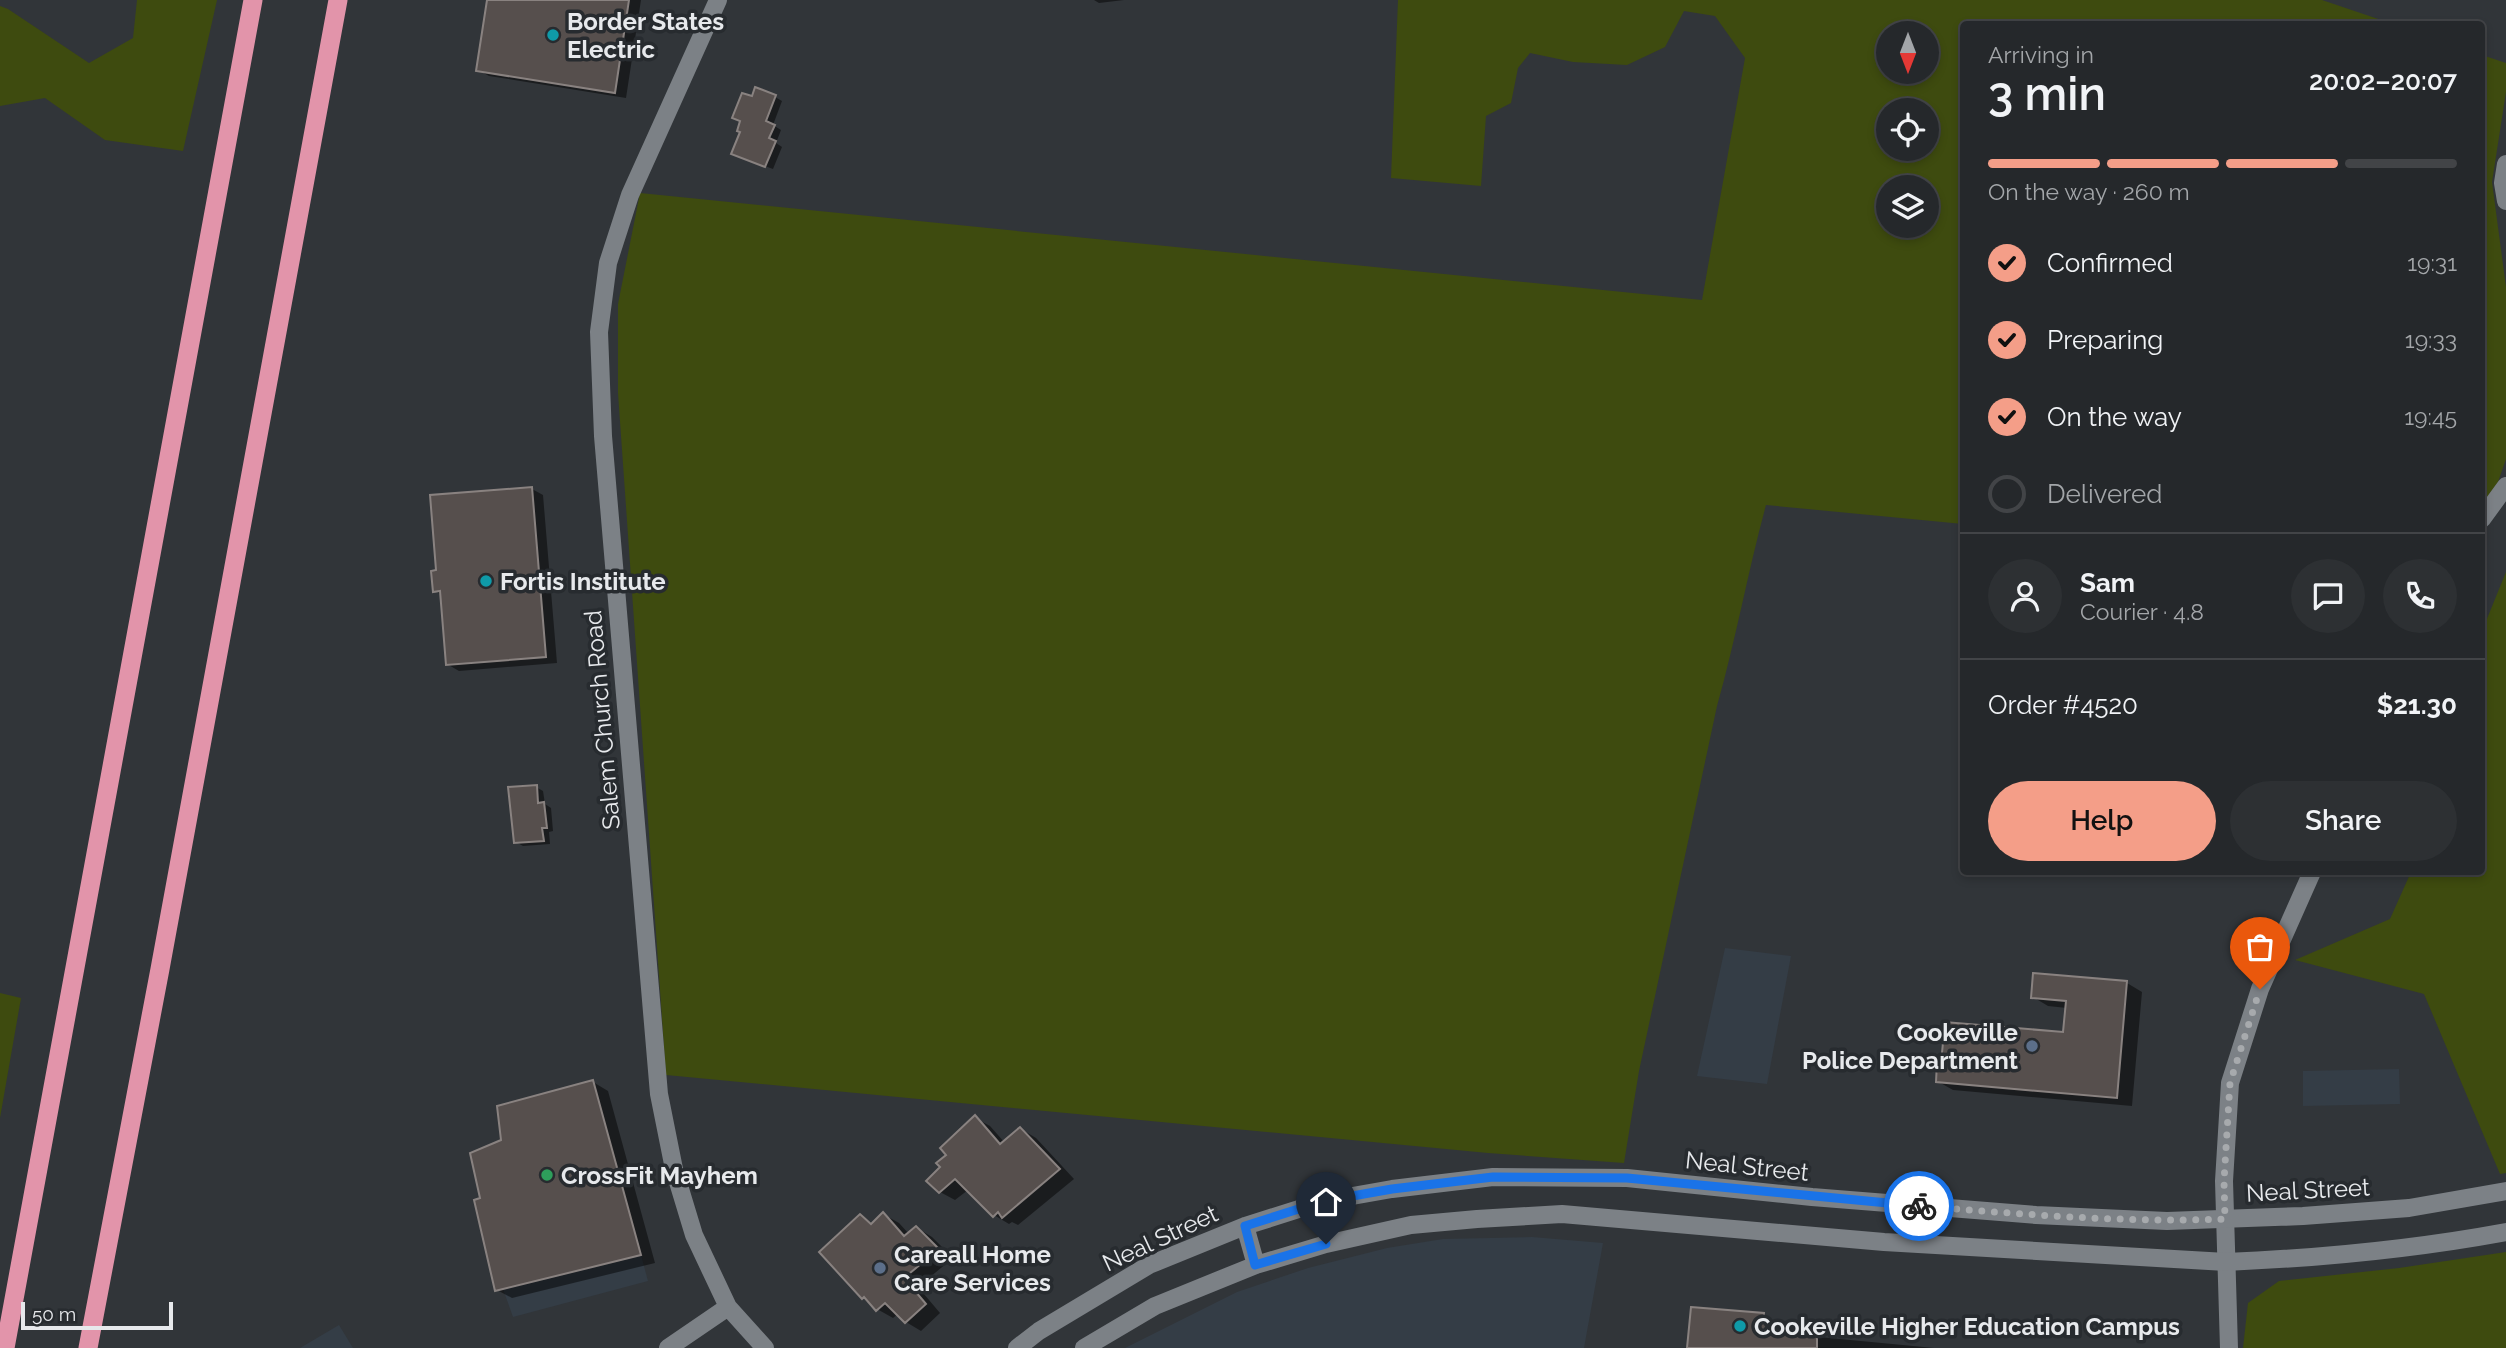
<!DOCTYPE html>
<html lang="en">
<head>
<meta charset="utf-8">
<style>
  :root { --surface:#25282b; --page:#2d3033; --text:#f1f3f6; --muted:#a3a6a9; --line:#424447; --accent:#f49e88 }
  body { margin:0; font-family:Raleway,sans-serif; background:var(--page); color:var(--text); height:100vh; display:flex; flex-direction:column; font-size:26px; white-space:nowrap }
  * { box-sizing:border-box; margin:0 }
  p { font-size:23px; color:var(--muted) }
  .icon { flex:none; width:38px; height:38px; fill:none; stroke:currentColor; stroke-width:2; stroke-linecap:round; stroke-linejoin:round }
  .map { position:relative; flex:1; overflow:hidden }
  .sheet { position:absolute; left:1960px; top:21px; width:525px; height:854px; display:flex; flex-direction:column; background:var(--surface); border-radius:7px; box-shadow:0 4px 10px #0003,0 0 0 2px var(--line) }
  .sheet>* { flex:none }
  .needle { width:46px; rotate:180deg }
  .controls { position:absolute; left:1876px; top:21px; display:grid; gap:14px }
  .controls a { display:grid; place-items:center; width:63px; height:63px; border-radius:50%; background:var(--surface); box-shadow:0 4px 10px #0003,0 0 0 2px var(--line); font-size:35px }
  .scale { position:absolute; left:21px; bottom:18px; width:152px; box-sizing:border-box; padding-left:7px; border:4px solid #e7e9ec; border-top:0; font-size:19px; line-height:24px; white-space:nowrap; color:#e7e9ec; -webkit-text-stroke:5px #272b2f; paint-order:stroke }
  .pin { position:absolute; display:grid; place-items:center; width:60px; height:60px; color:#fff; margin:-72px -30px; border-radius:50% 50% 50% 0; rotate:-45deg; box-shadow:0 0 7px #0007 }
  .pin .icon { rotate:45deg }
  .courier { position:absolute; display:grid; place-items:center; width:70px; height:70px; margin:-35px; border:5px solid #1a73e8; border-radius:50%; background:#fff; color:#222; box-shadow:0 2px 9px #0007 }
  .headline em { font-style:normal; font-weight:600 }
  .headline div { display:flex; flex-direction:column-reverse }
  .headline { display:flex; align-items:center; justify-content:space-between; height:119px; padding:0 28px }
  h1 { font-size:46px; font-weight:600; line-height:52px }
  .bar { display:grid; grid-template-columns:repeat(4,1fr); gap:10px 7px; align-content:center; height:84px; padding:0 28px }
  .bar i { height:9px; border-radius:5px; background:var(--line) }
  .bar .on { background:var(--accent) }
  .bar p { grid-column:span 4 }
  .line { display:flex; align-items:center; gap:18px; padding:0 28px; border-top:2px solid var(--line) }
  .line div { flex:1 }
  .round { display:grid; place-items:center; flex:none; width:74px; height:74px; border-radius:37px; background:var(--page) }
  ol { padding:0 28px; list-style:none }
  li { display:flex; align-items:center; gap:21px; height:77px }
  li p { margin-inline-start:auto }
  li .icon { padding:7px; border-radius:50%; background:var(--accent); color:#111; stroke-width:4 }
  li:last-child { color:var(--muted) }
  li i { width:38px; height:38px; border:4px solid var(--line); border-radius:50% }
  .cta { display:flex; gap:14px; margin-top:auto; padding:14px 28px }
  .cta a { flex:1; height:80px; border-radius:42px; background:var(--accent); color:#111; font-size:28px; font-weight:600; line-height:80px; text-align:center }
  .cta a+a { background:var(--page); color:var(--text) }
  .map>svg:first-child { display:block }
  .built { fill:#343d46 }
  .green { fill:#3e4b0f; fill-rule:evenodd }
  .shadow { fill:#0007 }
  .building { fill:#564f4d; stroke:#898280; stroke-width:2 }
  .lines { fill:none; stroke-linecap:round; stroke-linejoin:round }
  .minor { stroke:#7c8186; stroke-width:18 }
  .secondary { stroke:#7c8186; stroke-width:18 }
  .trunk { stroke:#e294aa; stroke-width:19 }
  .done { stroke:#a7aaad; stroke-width:7; stroke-dasharray:0 12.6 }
  .route { stroke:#1a73e8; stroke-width:9 }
  .culture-dot { fill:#0f9aa8; stroke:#272b2f; stroke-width:2.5 }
  .service-dot { fill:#5c6f8a; stroke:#272b2f; stroke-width:2.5 }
  .leisure-dot { fill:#2e9e5b; stroke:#272b2f; stroke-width:2.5 }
  .labels { text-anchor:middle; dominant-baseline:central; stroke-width:7; stroke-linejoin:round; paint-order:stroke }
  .poi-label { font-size:24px; font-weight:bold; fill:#e7e9ec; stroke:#272b2f; text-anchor:start }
  .street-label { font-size:24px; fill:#e7e9ec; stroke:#272b2f }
</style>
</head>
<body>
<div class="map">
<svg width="2506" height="1348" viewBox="0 0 2506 1348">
  <rect width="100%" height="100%" fill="#313539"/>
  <!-- built -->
  <path class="built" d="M1725,948L1791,956L1767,1084L1697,1076Z
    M2399,1069L2400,1104L2303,1106V1071Z
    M1532,1237L1603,1243L1584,1348H1125L1237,1292L1308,1268L1387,1248L1443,1239Z
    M641,1255L648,1281L513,1317L503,1289Z
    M339,1325L353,1348H300Z"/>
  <!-- green -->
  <path class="green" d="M137,0H217L183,151L105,140L45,98L0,106V6L8,9L89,63L133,38Z
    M1398,0H2322L2393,24H1964L1963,524L1766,505C1748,571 1736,639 1717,706L1639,1071L1624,1163L1488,1153L666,1075L618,393V304L640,193L1702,300L1745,58L1715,16L1684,11L1665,47L1627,65L1573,62L1530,53L1518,68L1511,103L1486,116L1481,186L1391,178ZM1888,33H1927V72H1888ZM1888,110H1927V149H1888ZM1888,187H1927V226H1888Z
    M2482,55L2506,63V92L2492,182L2506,287V459L2498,482L2482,504Z
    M2506,572V1173L2500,1174L2424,994L2295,960L2390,919L2411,872H2482V631Z
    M0,993L21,998L0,1118Z
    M2506,1252V1348H2243L2248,1303L2279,1281L2399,1268Z"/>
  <!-- shadow -->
  <path class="shadow" d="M489,0H641L626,98L489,76L478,70Z
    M1094,0H1124L1099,3Z
    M775,97L782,101L773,125L781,130L776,143L782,147L773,169L740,157L753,99Z
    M532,489L543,495L557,663L459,671L447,664L442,595L435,591L438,572Z
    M536,787L543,791L545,804L551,808L553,831L549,832L550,844L523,846L516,842Z
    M2127,983L2142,992L2132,1106L1953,1090L1937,1081L1943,1065L2065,1034L2067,1008L2048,1006L2033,997Z
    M593,1082L608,1091L655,1263L512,1298L497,1290L482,1199L503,1141Z
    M975,1118L990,1126L1005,1143L1021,1129L1036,1138L1074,1179L1018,1225L1012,1222L1009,1224L994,1215L968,1190L955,1200L940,1192L942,1168L948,1155Z
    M883,1214L899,1223L909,1234L917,1228L932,1237L953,1258L918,1287L940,1313L921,1331L906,1322L898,1314L893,1318L877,1309L851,1286L861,1216L874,1224Z
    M1763,1315L1766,1317V1325L1816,1330L1819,1332V1337L1934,1348H1689Z"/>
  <!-- building -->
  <path class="building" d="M487,0H629L615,93L476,71Z
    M755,87L776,95L766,121L775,125L769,138L776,141L765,167L731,154L740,132L737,131L740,121L732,118L742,93L752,96Z
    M532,487L546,657L446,665L440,591L433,592L431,571L436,570L430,495Z
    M537,785L538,803L544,802L547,828H542L544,841L514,843L508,787Z
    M2033,973L2127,981L2117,1098L1936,1082L1937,1062L1941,1063L1945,1022L2063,1032L2066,1001L2031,998Z
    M593,1080L641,1255L495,1291L474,1200L480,1198L470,1153L501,1140L497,1106Z
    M975,1115L1000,1144L1020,1127L1060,1169L1002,1218L998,1212L993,1217L955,1179L939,1193L926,1181L940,1167L936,1163L946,1155L940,1148Z
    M883,1212L904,1236L916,1226L939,1249L904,1278L926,1304L905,1323L885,1303L876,1311L864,1297L862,1299L819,1252L860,1214L871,1224Z
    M1691,1307L1764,1313L1763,1323L1817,1328V1348H1687Z"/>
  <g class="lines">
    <!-- minor -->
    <path class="minor" d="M718,0L630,195L608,263L599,332L603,436L659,1094L674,1169L694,1235L728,1307L765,1348
      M2506,164L2503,183L2506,201
      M2482,519L2506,486
      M668,1348L728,1307
      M2229,1348L2224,1181L2230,1083L2260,989L2312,872"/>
    <!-- secondary -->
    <path class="secondary" d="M1245,1226L1256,1265
      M1017,1348L1039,1331L1149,1265L1245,1226L1324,1201L1392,1189L1493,1177L1627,1178L1812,1197L2036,1215L2167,1221L2303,1216L2409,1208L2506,1191
      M1084,1348L1155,1306L1256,1265L1326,1244L1411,1225L1477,1219L1562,1214L1884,1242L2226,1262C2320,1258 2414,1249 2506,1232"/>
    <!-- trunk -->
    <path class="trunk" d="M5,1348L253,0
      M88,1348L160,969L338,0"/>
  </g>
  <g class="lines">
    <!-- done -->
    <path class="done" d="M1919,1206C2021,1214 2123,1223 2225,1219L2224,1181L2230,1083L2260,989"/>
    <!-- route -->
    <path class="route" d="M1326,1244L1255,1265L1245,1226L1324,1201L1392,1189L1493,1177L1627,1178L1919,1206"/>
  </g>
  <!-- markers -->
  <g class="culture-dot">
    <circle cx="553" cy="35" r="7"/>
    <circle cx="486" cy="581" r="7"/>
    <circle cx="1740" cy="1326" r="7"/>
  </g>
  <g class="service-dot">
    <circle cx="2032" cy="1046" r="7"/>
    <circle cx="880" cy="1268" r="7"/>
  </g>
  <circle class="leisure-dot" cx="547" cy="1175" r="7"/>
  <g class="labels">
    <!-- poi labels -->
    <g class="poi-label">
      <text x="567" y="21">Border States<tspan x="567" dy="28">Electric</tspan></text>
      <text x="500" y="581">Fortis Institute</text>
      <text x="2018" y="1032" text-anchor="end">Cookeville<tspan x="2018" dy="28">Police Department</tspan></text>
      <text x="561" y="1175">CrossFit Mayhem</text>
      <text x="894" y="1254">Careall Home<tspan x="894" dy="28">Care Services</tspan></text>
      <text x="1754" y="1326">Cookeville Higher Education Campus</text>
    </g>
    <!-- street labels -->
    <g class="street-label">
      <text transform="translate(602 720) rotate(-95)">Salem Church Road</text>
      <text transform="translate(1747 1166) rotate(6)">Neal Street</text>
      <text transform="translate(2308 1190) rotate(-3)">Neal Street</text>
      <text transform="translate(1160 1238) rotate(-25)">Neal Street</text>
    </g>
  </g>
</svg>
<div class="controls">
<a><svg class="needle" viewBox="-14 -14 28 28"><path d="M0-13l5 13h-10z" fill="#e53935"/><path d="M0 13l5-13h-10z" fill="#a3a6a9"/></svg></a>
<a><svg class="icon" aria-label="locate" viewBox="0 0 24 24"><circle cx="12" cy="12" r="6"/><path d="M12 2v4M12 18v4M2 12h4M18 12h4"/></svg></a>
<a><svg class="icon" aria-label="layers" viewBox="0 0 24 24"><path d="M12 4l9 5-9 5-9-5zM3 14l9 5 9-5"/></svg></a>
</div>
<div class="scale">50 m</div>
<div class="pin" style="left:2260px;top:989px;background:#ea580c"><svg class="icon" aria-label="bag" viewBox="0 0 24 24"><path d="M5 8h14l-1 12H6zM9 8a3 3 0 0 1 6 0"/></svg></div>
<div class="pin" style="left:1326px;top:1244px;background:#1f2937"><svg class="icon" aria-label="home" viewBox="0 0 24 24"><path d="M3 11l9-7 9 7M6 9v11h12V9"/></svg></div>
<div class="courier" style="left:1919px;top:1206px"><svg class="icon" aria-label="bike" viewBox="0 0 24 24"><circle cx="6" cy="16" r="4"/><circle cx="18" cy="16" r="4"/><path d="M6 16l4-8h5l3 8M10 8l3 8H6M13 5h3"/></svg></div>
<section class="sheet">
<div class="headline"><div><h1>3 min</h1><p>Arriving in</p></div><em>20:02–20:07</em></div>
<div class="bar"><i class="on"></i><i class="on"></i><i class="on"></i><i></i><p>On the way · 260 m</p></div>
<ol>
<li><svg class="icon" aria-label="check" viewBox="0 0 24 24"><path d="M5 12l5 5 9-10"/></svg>Confirmed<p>19:31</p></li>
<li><svg class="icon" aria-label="check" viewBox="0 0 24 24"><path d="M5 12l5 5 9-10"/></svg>Preparing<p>19:33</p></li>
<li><svg class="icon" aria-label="check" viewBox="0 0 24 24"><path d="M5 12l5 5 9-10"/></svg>On the way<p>19:45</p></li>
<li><i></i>Delivered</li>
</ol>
<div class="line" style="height:126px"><a class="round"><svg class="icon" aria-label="person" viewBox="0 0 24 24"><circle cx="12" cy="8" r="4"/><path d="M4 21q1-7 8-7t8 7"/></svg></a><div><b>Sam</b><p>Courier · 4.8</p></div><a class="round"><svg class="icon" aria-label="chat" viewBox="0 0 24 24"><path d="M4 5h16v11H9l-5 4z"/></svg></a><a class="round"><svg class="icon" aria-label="phone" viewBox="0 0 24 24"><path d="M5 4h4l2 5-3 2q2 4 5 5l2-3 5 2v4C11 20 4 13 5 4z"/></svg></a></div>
<div class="line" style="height:91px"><div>Order #4520</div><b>$21.30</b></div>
<div class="cta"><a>Help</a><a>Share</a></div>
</section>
</div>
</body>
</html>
